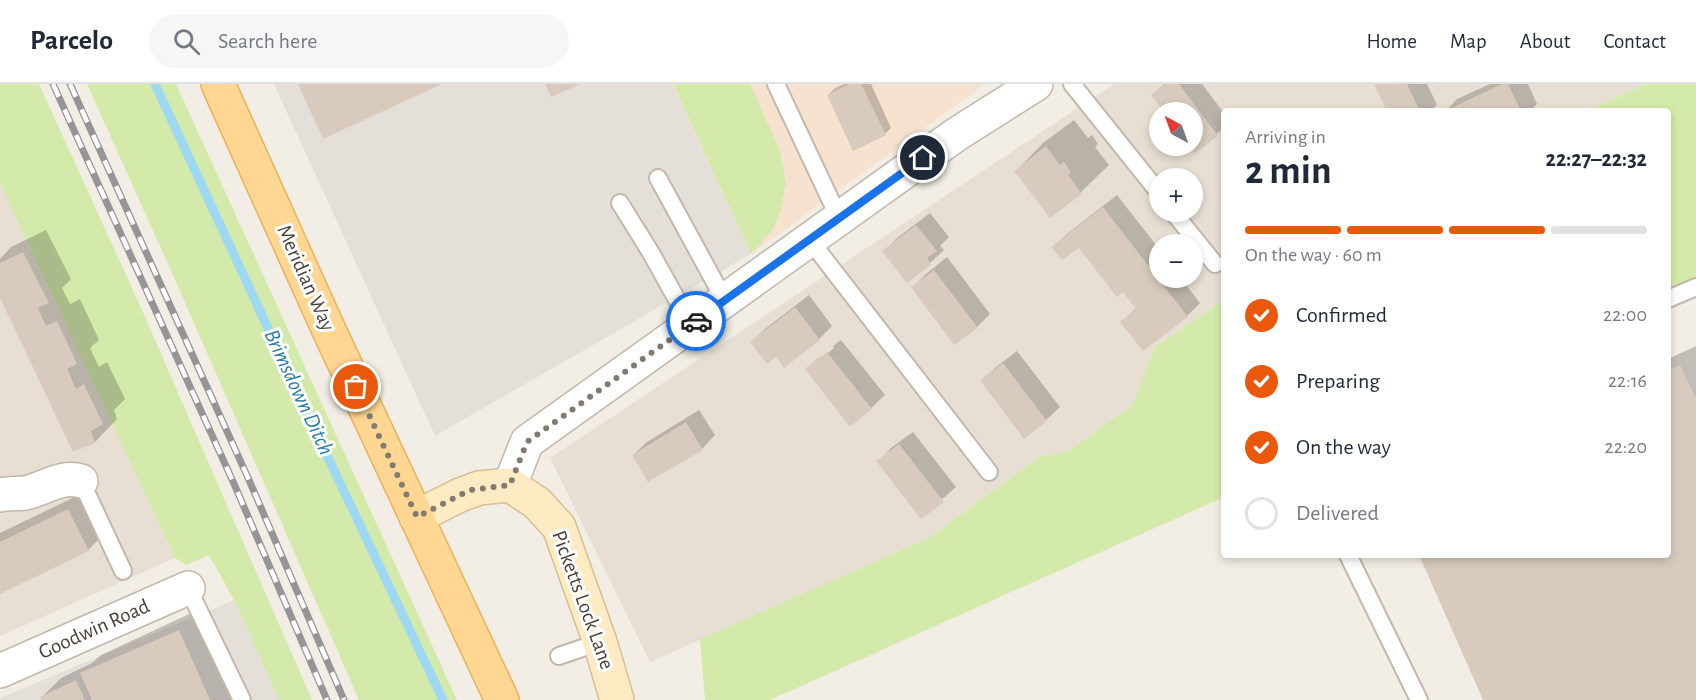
<!DOCTYPE html>
<html lang="en">
<head>
<meta charset="utf-8">
<style>
  :root { --surface:#fff; --page:#f6f6f7; --text:#1f2937; --muted:#747a83; --line:#e0e1e3; --accent:#ea580c }
  body { margin:0; font-family:"Alegreya Sans",sans-serif; background:var(--page); color:var(--text); height:100vh; display:flex; flex-direction:column; font-size:22px; white-space:nowrap }
  * { box-sizing:border-box; margin:0 }
  p { font-size:20px; color:var(--muted) }
  .icon { flex:none; width:33px; height:33px; fill:none; stroke:currentColor; stroke-width:2; stroke-linecap:round; stroke-linejoin:round }
  .map { position:relative; flex:1; overflow:hidden }
  .panel { position:absolute; left:1221px; top:24px; width:450px; height:450px; display:flex; flex-direction:column; background:var(--surface); border-radius:6px; box-shadow:0 3px 9px #0003 }
  .panel>* { flex:none }
  .needle { width:39px; rotate:319deg }
  .tools { position:absolute; left:1149px; top:18px; display:grid; gap:12px }
  .tools a { display:grid; place-items:center; width:54px; height:54px; border-radius:50%; background:var(--surface); box-shadow:0 3px 9px #0003; font-size:30px }
  .pin { position:absolute; display:grid; place-items:center; width:51px; height:51px; color:#fff; margin:-26px; border:3px solid #fff; border-radius:50%; box-shadow:0 2px 6px #0007 }
  .courier { position:absolute; display:grid; place-items:center; width:60px; height:60px; margin:-30px; border:4px solid #1a73e8; border-radius:50%; background:#fff; color:#222; box-shadow:0 2px 8px #0007 }
  .head em { font-style:normal; font-weight:600 }
  .head div { display:flex; flex-direction:column-reverse }
  .head { display:flex; align-items:center; justify-content:space-between; height:102px; padding:0 24px }
  h1 { font-size:39px; font-weight:600; line-height:45px }
  .bar { display:grid; grid-template-columns:repeat(4,1fr); gap:9px 6px; align-content:center; height:72px; padding:0 24px }
  .bar i { height:8px; border-radius:4px; background:var(--line) }
  .bar .current { background:var(--accent) }
  .bar p { grid-column:span 4 }
  ol { padding:0 24px; list-style:none }
  li { display:flex; align-items:center; gap:18px; height:66px }
  li p { margin-inline-start:auto }
  li .icon { padding:6px; border-radius:50%; background:var(--accent); color:#fff; stroke-width:4 }
  li:last-child { color:var(--muted) }
  li i { width:33px; height:33px; border:3px solid var(--line); border-radius:50% }
  header { display:flex; align-items:center; gap:36px; box-sizing:border-box; height:84px; padding:0 30px; background:var(--surface); border-bottom:2px solid var(--line) }
  header strong { font-size:28px }
  nav { display:flex; gap:33px; margin-inline-start:auto; font-size:21px }
  .search { width:420px; height:54px; background:var(--page); display:flex; align-items:center; gap:15px; box-sizing:border-box; padding:0 21px; border-radius:33px; color:var(--muted); font-size:22px }
  .map>svg:first-child { display:block }
  .residential { fill:#e7dfd3; fill-rule:evenodd }
  .commercial { fill:#f6e2cf }
  .industrial { fill:#e5dfda }
  .green { fill:#d3eaab }
  .shadow { fill:#0003 }
  .lines { fill:none; stroke-linecap:round; stroke-linejoin:round }
  .stream { stroke:#9ed8f3; stroke-width:9 }
  .building { fill:#d8cbbd }
  .lane-casing { stroke:#c2b7aa; stroke-width:20 }
  .street-casing { stroke:#c2b7aa; stroke-width:36 }
  .secondary-casing { stroke:#d6be92; stroke-width:36 }
  .primary-casing { stroke:#e9b25d; stroke-width:36 }
  .lane { stroke:#fff; stroke-width:16 }
  .street { stroke:#fff; stroke-width:33 }
  .secondary { stroke:#ffebc3; stroke-width:33 }
  .primary { stroke:#ffd692; stroke-width:33 }
  .rail-casing { stroke:#959595; stroke-width:7 }
  .rail { stroke:#fff; stroke-width:4.5; stroke-dasharray:14; stroke-linecap:butt }
  .done { stroke:#837b72; stroke-width:6; stroke-dasharray:0 10.8 }
  .route { stroke:#1a73e8; stroke-width:8 }
  .labels { text-anchor:middle; dominant-baseline:central; stroke-width:6; stroke-linejoin:round; paint-order:stroke }
  .street-label { font-size:21px; fill:#463d34; stroke:#fff }
  .water-label { font-size:22px; font-style:italic; fill:#277ba6; stroke:#fff }
</style>
</head>
<body>
<header>
<strong>Parcelo</strong>
<div class="search"><svg class="icon" aria-label="search" viewBox="0 0 24 24"><circle cx="10" cy="10" r="6"/><path d="M15 15l6 6"/></svg>Search here</div>
<nav><a>Home</a><a>Map</a><a>About</a><a>Contact</a></nav>
</header>
<div class="map">
<svg width="1696" height="616" viewBox="0 0 1696 616">
  <rect width="100%" height="100%" fill="#f3eee5"/>
  <!-- residential -->
  <path class="residential" d="M1114,0H1645L1587,27H1224V216L1155,263L1132,322L1068,367L1039,373L929,454L650,578L550,374ZM1160,28H1192V62H1160ZM1160,94H1192V128H1160ZM1160,160H1192V194H1160Z
    M0,99L175,474L0,552Z"/>
  <!-- commercial -->
  <path class="commercial" d="M672,0H985L751,170Z"/>
  <!-- industrial -->
  <path class="industrial" d="M274,0H672L751,170L435,352Z
    M234,516L279,616H0V614Z"/>
  <!-- green -->
  <path class="green" d="M0,0H39L138,217L312,616H279L234,516L209,471L186,481L175,474L0,99Z
    M87,0H176L457,616H359L176,198Z
    M673,0H750L780,67L786,99L780,128L773,145L751,170Z
    M1645,0H1696V202L1668,215V27H1587Z
    M1224,216V413L770,616H705L700,555L929,454L1039,373L1068,367L1132,322L1155,263Z"/>
  <!-- shadow -->
  <path class="shadow" d="M844,0H871L891,44L885,50L828,11L835,4Z
    M1164,0H1202L1224,29V44L1195,67L1191,62L1192,28H1166L1153,11Z
    M1376,0H1427L1437,21L1430,27H1389Z
    M1490,0H1528L1537,20L1530,27H1446L1457,15Z
    M1074,36L1088,54L1092,51L1098,60L1095,63L1109,81L1081,108L1050,132L1016,87L1043,59Z
    M1117,111L1160,166V194H1181L1200,219L1187,232L1122,238L1137,223L1124,206L1079,162L1053,163L1067,150Z
    M930,129L949,153L940,162L944,166L930,179L907,197L884,168L897,154Z
    M46,146L71,195L62,204L70,220L80,215L99,256L90,264L99,283L107,278L125,315L114,326L117,335L95,358L0,211V175L11,163Z
    M947,173L990,230L977,243L913,203L926,190Z
    M809,211L832,242L819,255L777,271L752,258L765,245Z
    M841,256L885,311L871,324L807,285L819,273V276L834,264L833,262Z
    M1696,262V616H1485L1420,471H1668V275Z
    M1017,267L1060,323L1046,336L982,296L996,283Z
    M699,326L715,351L702,365L633,371L647,358Z
    M913,348L956,403L922,433L878,378L891,364Z
    M87,407L107,447L88,466L0,508V449Z
    M202,524L242,616H43L42,613L61,594L92,579L101,571Z"/>
  <g class="lines">
    <!-- stream -->
    <path class="stream" d="M155,0L322,361L443,616"/>
  </g>
  <!-- building -->
  <path class="building" d="M298,0H442L323,55Z
    M545,0H581L551,13Z
    M849,0H861L886,51L853,67L827,11Z
    M1165,0H1179L1218,52L1195,69L1189,62H1192V28H1164L1151,11Z
    M1374,0H1407L1420,27H1387Z
    M1502,0H1508L1521,27H1445Z
    M1046,62L1060,81L1064,78L1071,88L1068,91L1082,110L1050,134L1014,87Z
    M1103,123L1188,233L1143,267L1120,238L1136,225L1123,208L1117,213L1079,164L1062,176L1051,163Z
    M916,141L937,167L927,174L931,181L907,199L882,167Z
    M23,168L49,219L38,224L46,242L57,237L77,280L67,285L76,305L84,300L103,340L91,347L95,359L73,368L0,214V179Z
    M934,186L978,244L954,261L911,203Z
    M795,223L820,256L784,284L776,273L767,280L750,258Z
    M827,268L872,325L850,343L805,285Z
    M1003,279L1047,337L1024,355L980,296Z
    M1680,281L1696,315V616H1483L1419,471H1668V286Z
    M686,338L703,366L648,398L632,371Z
    M899,360L944,418L921,435L876,377Z
    M68,425L89,467L0,510V458Z
    M179,546L210,616H92L80,589Z
    M76,596L85,616H42L40,613Z"/>
  <g class="lines">
    <defs>
      <path id="lane" d="M776,0L839,134
        M1072,0L1160,110
        M658,94L725,217
        M620,119L651,169L691,241
        M1173,128L1215,180
        M809,155L989,388
        M1668,215L1696,203
        M81,397L123,487
        M1348,471L1419,616
        M188,504L242,616
        M559,572L600,558"/>
      <path id="street" d="M510,401L527,358L957,50L1036,0
        M0,411C8,409 16,410 25,409C44,405 61,391 81,397
        M0,587L188,504"/>
      <path id="secondary" d="M416,433L460,411L479,404L510,401L537,419L559,443L600,558L617,616"/>
      <path id="primary" d="M218,0L327,242L502,616"/>
    </defs>
    <!-- lane casing -->
    <use href="#lane" class="lane-casing"/>
    <!-- street casing -->
    <use href="#street" class="street-casing"/>
    <!-- secondary casing -->
    <use href="#secondary" class="secondary-casing"/>
    <!-- primary casing -->
    <use href="#primary" class="primary-casing"/>
    <!-- lane -->
    <use href="#lane" class="lane"/>
    <!-- street -->
    <use href="#street" class="street"/>
    <!-- secondary -->
    <use href="#secondary" class="secondary"/>
    <!-- primary -->
    <use href="#primary" class="primary"/>
    <defs>
      <path id="rail" d="M53,0L235,402L327,616
        M70,0L249,396L344,616"/>
    </defs>
    <!-- rail casing -->
    <use href="#rail" class="rail-casing"/>
    <!-- rail -->
    <use href="#rail" class="rail"/>
  </g>
  <g class="lines">
    <!-- done -->
    <path class="done" d="M356,303L417,433L470,406L510,401L527,358L696,237"/>
    <!-- route -->
    <path class="route" d="M696,237L923,74"/>
  </g>
  <g class="labels">
    <!-- street labels -->
    <g class="street-label">
      <text transform="translate(306 194) rotate(66)">Meridian Way</text>
      <text transform="translate(583 516) rotate(70)">Picketts Lock Lane</text>
      <text transform="translate(94 545) rotate(-24)">Goodwin Road</text>
    </g>
    <!-- water labels -->
    <g class="water-label">
      <text transform="translate(299 308) rotate(65)">Brimsdown Ditch</text>
    </g>
  </g>
</svg>
<div class="tools">
<a><svg class="needle" viewBox="-14 -14 28 28"><path d="M0-13l5 13h-10z" fill="#e53935"/><path d="M0 13l5-13h-10z" fill="#747a83"/></svg></a>
<a>+</a>
<a>−</a>
</div>
<div class="pin" style="left:356px;top:303px;background:#ea580c"><svg class="icon" aria-label="bag" viewBox="0 0 24 24"><path d="M5 8h14l-1 12H6zM9 8a3 3 0 0 1 6 0"/></svg></div>
<div class="pin" style="left:923px;top:74px;background:#1f2937"><svg class="icon" aria-label="home" viewBox="0 0 24 24"><path d="M3 11l9-7 9 7M6 9v11h12V9"/></svg></div>
<div class="courier" style="left:696px;top:237px"><svg class="icon" aria-label="car" viewBox="0 0 24 24"><path d="M5 17H2v-5l4-1 3-4h7l3 4 3 1v5h-3M9 17h6M6 11h13"/><circle cx="7" cy="17" r="2"/><circle cx="17" cy="17" r="2"/></svg></div>
<section class="panel">
<div class="head"><div><h1>2 min</h1><p>Arriving in</p></div><em>22:27–22:32</em></div>
<div class="bar"><i class="current"></i><i class="current"></i><i class="current"></i><i></i><p>On the way · 60 m</p></div>
<ol>
<li><svg class="icon" aria-label="check" viewBox="0 0 24 24"><path d="M5 12l5 5 9-10"/></svg>Confirmed<p>22:00</p></li>
<li><svg class="icon" aria-label="check" viewBox="0 0 24 24"><path d="M5 12l5 5 9-10"/></svg>Preparing<p>22:16</p></li>
<li><svg class="icon" aria-label="check" viewBox="0 0 24 24"><path d="M5 12l5 5 9-10"/></svg>On the way<p>22:20</p></li>
<li><i></i>Delivered</li>
</ol>
</section>
</div>
</body>
</html>
